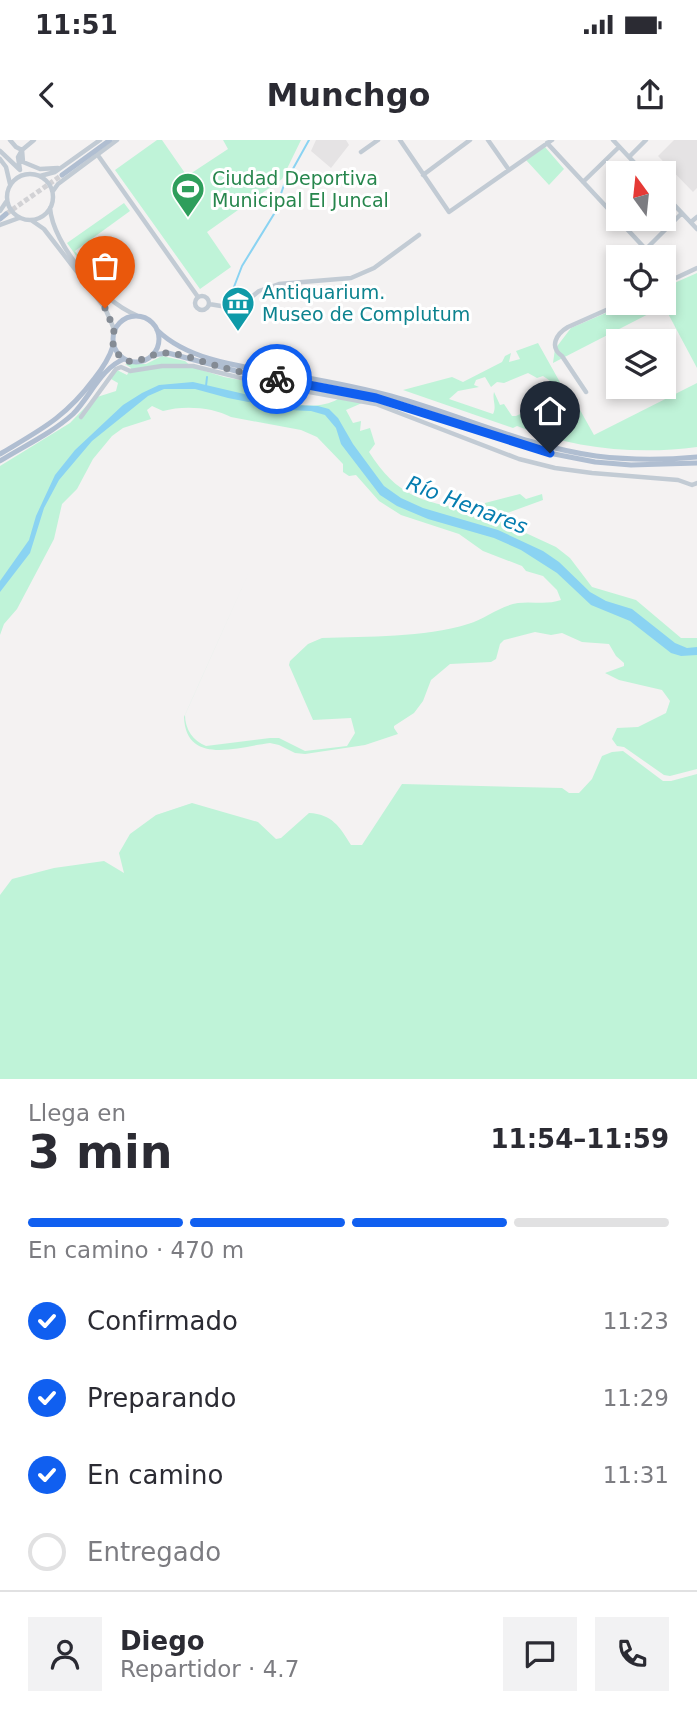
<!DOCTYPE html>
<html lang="es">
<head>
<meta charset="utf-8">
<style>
  :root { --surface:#fff; --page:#f2f2f3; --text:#2b2b33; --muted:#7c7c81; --line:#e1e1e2; --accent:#105ff0 }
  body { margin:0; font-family:"DejaVu Sans",sans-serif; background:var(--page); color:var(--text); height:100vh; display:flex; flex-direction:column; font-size:26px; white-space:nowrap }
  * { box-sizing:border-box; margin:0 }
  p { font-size:23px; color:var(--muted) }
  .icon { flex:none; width:38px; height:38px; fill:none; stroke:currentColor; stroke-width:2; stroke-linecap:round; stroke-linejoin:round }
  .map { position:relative; height:939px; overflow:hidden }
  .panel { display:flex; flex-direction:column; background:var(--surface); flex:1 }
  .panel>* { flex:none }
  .needle { width:46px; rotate:345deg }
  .fabs { position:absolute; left:606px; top:21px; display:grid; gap:14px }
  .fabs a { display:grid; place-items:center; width:70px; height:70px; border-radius:0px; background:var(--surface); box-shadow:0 4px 10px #0003; font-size:35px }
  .pin { position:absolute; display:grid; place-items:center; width:60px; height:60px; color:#fff; margin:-72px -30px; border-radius:50% 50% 50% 0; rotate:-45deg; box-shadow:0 0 7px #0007 }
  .pin .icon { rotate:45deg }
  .courier { position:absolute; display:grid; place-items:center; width:70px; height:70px; margin:-35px; border:5px solid #105ff0; border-radius:50%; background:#fff; color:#222; box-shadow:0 2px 9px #0007 }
  .summary em { font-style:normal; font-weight:700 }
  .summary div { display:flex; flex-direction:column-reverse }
  .summary { display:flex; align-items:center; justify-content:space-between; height:119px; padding:0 28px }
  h1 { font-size:46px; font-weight:700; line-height:52px }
  .bar { display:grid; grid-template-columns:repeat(4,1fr); gap:10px 7px; align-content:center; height:84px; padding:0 28px }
  .bar i { height:9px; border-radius:5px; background:var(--line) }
  .bar .active { background:var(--accent) }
  .bar p { grid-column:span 4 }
  .line { display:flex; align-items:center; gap:18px; padding:0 28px; border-top:2px solid var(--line) }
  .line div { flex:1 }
  .round { display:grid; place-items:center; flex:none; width:74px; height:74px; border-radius:0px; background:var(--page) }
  ol { padding:0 28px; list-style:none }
  li { display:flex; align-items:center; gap:21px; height:77px }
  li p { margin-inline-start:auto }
  li .icon { padding:7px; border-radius:50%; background:var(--accent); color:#fff; stroke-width:4 }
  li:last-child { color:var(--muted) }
  li i { width:38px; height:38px; border:4px solid var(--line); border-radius:50% }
  .status { display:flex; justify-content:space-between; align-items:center; height:49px; padding:0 35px; background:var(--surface); direction:ltr }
  .status svg { height:19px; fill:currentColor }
  header { display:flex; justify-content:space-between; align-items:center; height:91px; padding:0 28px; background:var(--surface); font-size:32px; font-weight:700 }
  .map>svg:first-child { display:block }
  .education { fill:#e5e3e4 }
  .green { fill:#bff3d8; fill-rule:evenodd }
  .water { fill:#8ad3f2 }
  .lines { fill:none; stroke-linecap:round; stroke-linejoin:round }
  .stream { stroke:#8ad3f2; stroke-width:2 }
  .major-tunnel { stroke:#d2d2d5; stroke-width:5; stroke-dasharray:5 2.5; stroke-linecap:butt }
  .minor { stroke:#c2cbd4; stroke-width:4.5 }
  .major { stroke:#b0bed1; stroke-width:5 }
  .done { stroke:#848b94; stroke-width:7; stroke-dasharray:0 12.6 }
  .route { stroke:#105ff0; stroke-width:9 }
  .labels { text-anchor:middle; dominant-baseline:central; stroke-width:6; stroke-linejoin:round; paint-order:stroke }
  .leisure-label { font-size:19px; fill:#27864d; stroke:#fff; text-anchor:start }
  .culture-label { font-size:19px; fill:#0d838f; stroke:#fff; text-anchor:start }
  .water-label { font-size:21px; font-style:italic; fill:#057db0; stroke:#fff }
</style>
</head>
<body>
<div class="status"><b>11:51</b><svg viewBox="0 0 49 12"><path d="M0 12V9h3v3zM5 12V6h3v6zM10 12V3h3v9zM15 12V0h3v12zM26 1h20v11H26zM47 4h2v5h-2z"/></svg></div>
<header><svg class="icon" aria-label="back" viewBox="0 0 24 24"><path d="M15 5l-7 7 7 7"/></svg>Munchgo<svg class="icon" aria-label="share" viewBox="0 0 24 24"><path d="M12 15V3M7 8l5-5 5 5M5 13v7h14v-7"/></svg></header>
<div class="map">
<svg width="697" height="939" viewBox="0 0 697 939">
  <rect width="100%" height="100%" fill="#f4f2f2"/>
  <!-- education -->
  <path class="education" d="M316,0H346L349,5L331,28L311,11Z
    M674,0H697V48L693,52L658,16Z"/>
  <!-- green -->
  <path class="green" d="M157,0H162L187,36L228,9L223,0H301L282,39L207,92L231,127L200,149L115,30Z
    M545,7L564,29L549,45L526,20Z
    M124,63L130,71L75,111L88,129L87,131L67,103Z
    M697,133V228L664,166L553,223L555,209L571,188L629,163H663V148Z
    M538,203L571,262L575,261L594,295L697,243V307C638,315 573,309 517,286L513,288L403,250L452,237L463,242L502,222L505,216L511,213L509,222L520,219L516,211ZM528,233L537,238L543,236C551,241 555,244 552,254C548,271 530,269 516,276H512L504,264L500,265L494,252C492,260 497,266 493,274L449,259L458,251L479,247L474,245L476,240L485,237L491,247L497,242L504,243Z
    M162,216L185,221L192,227L224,237L261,244L255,255C280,261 314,273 338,259L362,263L346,270L353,283L361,281L360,291L370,288L375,304L369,312C398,358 424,362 474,371L483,368L485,363L520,354L526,359L542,354L543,360L499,376L500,381L556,407L570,418L592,447L636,460L681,498H697V629L670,636L664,635L624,607L617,606L612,599L617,588L638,587L666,573L670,561L662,550L619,540L605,533L624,526V523L616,516L609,504L582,502L562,493L551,495L535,492L504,500L500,504L496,519L491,522L450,524L431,540L423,561L414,573L394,586V588L398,594L365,605L305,614L295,613L279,605L270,603C238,607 186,626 184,577L254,421L185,575C185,589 193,601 206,606L270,598H279L305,611L347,606L355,593L351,578L313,580L289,525L290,521L308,504L322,498C368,496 424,498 468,484C485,479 499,466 518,463C532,461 547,465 561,460L557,450L543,436L526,431L522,426L483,411L459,394L401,375L379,361L356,335L349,336L343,332V324L317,297L301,290L231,277C213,267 183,265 163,271L152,266L147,270L151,279L123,288L112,296L93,319L77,349L62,364L54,399L17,469L4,484L0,495V326L70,283L94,258L116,251L118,243L111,239L117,230L127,235L131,228L125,224H146Z
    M623,611L663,641H671L697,634V939H0V755L12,739L54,728L104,721L124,733L119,713L130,694L156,675L192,663L258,682L276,699L281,698L309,673C332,674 340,687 351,705H362L402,644L562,648L569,653H579L592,639L602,616L612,612Z"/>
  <!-- water -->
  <path class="water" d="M193,242L292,265L318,266L329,269L338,278L353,304L384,346L401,358L423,368L498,390L543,411L559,422L590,452L606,461L632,469L675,503L687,508L697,507V515L681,516L671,513L630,481L591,465L557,433L521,410L494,398L428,379L397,366L380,355L341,304L336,288L325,275L311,271L288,270L228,258L195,249H164L148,256L92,301L59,340L44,368L30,413L0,452V441L29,400L36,376L55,335L75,310L123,265L142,253L159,245Z"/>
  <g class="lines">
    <!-- stream -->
    <path class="stream" d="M229,174L232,152L242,126L274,74L284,45L309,0
      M206,246L207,237"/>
    <!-- major-tunnel -->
    <path class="major-tunnel" d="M6,74L62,35"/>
    <!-- minor -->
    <path class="minor" d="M10,0L16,7L22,10L18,17L20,30
      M34,0L22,10L23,22L40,29L58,28
      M400,0L449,72L552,0
      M488,0L509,30
      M613,0L644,33
      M547,3L653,117
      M0,11L19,29
      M361,12L378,0
      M97,14L198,157
      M629,17L646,0
      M0,19L6,27L10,44
      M7 57a23 23 0 1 1 46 0a23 23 0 1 1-46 0Z
      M423,35L470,0
      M40,36L55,32L100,0
      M583,42L619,7
      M53,51L58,44L117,0
      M663,53L697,89
      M50,68C53,105 101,161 136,175
      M0,71L6,62
      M31,80L44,89L105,168L114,189
      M691,82L697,77
      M0,85L19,78
      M646,109L682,73
      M663,129L672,140
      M663,144L697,128
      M195 163a7 7 0 1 1 14 0a7 7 0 1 1-14 0Z
      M209,164L227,167L243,164L259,151L279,144L351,138L374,128L419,95
      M586,252L562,216C549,207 556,194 568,187L622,163
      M81,277L116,229L121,227L130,231L162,226H193L265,244L376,264L519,319L555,328L592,333L678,340L692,345L697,343"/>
    <!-- major -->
    <path class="major" d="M62,35L110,0
      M0,79L6,74
      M113 199a23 23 0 1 1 46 0a23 23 0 1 1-46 0Z
      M157,190C191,223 248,227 292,235C325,241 359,247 391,256C460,275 525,306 596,316C629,320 664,320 697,317
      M152,215L168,213L236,231L376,258L549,313L595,322L631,325L697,323
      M0,314C40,290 65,278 94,239C102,229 109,219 113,206
      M0,321C24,306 52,293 73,274C90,257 101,228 124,219"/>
  </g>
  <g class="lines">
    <!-- done -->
    <path class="done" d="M105,168L114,189L113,206C128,236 145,213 165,213C182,213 202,222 218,226C238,232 257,235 277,239"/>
    <!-- route -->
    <path class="route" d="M277,239L376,258L550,313"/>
  </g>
  <!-- icons -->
  <defs>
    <symbol id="stadium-pin" viewBox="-11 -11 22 30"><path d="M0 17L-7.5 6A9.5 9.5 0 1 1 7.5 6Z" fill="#2e9e5b" stroke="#fff"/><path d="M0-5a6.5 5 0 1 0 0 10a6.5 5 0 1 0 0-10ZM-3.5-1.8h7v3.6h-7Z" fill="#fff"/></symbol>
    <symbol id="museum-pin" viewBox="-11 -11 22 30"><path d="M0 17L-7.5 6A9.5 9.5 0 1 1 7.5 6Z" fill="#0f9aa8" stroke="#fff"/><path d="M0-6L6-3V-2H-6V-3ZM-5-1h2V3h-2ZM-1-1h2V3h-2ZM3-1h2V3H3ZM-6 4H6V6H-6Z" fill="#fff"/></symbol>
  </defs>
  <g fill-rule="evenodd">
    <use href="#stadium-pin" x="169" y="30" width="38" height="52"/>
    <use href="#museum-pin" x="219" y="144" width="38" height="52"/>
  </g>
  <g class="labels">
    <!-- leisure labels -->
    <g class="leisure-label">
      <text x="212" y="38">Ciudad Deportiva<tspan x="212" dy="22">Municipal El Juncal</tspan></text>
    </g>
    <!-- culture labels -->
    <g class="culture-label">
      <text x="262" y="152">Antiquarium.<tspan x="262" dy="22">Museo de Complutum</tspan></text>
    </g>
    <!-- water labels -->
    <g class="water-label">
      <text transform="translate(467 365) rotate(21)">Río Henares</text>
    </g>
  </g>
</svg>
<div class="fabs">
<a><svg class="needle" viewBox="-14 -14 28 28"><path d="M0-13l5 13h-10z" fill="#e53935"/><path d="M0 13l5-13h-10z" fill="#7c7c81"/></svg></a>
<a><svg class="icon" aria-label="locate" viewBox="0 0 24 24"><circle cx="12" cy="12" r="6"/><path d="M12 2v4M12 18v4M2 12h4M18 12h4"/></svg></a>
<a><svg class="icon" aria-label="layers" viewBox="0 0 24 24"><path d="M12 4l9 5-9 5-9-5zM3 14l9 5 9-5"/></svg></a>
</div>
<div class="pin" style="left:105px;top:168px;background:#ea580c"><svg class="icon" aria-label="bag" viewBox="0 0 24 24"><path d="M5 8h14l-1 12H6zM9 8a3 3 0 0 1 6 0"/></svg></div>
<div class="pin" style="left:550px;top:313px;background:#1f2937"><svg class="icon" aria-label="home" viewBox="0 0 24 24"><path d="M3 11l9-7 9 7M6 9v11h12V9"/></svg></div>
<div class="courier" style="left:277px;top:239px"><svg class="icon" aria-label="bike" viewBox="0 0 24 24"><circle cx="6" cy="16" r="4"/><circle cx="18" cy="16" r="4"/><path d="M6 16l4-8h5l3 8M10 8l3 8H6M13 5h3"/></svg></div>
</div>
<section class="panel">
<div class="summary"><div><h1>3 min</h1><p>Llega en</p></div><em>11:54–11:59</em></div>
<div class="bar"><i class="active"></i><i class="active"></i><i class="active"></i><i></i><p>En camino · 470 m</p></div>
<ol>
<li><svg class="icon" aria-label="check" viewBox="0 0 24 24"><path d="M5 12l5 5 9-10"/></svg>Confirmado<p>11:23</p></li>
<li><svg class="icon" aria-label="check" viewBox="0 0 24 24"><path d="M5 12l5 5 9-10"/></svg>Preparando<p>11:29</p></li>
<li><svg class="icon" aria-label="check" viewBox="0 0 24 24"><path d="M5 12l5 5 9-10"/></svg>En camino<p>11:31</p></li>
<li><i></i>Entregado</li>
</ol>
<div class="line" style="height:126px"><a class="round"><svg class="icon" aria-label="person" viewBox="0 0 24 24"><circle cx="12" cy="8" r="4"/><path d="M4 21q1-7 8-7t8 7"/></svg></a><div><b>Diego</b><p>Repartidor · 4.7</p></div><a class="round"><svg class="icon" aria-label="chat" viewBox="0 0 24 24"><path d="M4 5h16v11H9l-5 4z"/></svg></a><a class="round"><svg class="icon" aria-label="phone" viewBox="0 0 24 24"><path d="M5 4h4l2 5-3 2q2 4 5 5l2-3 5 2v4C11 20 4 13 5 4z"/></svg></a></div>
</section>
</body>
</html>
